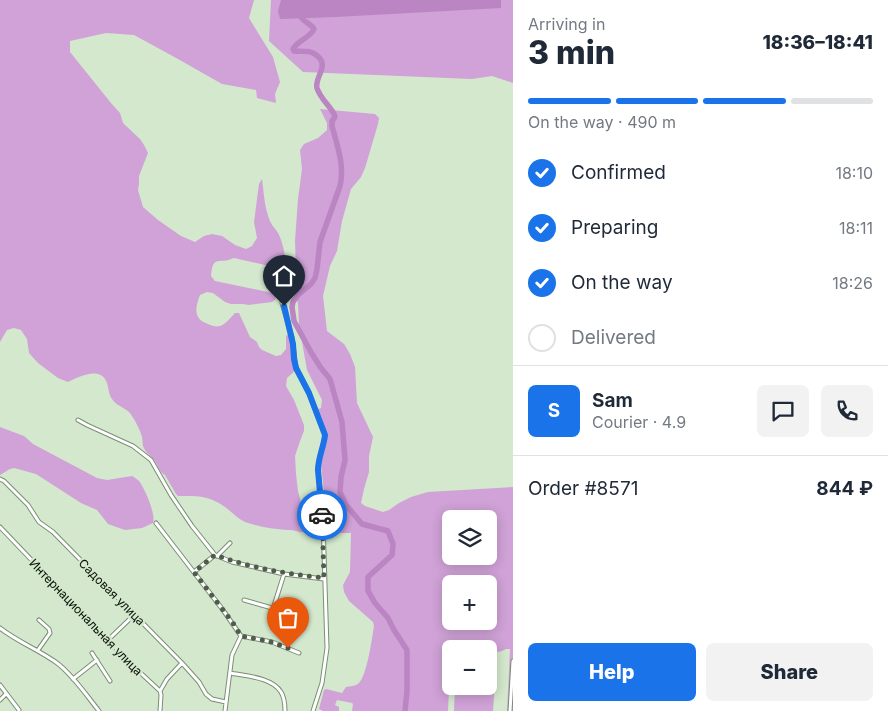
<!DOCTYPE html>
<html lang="en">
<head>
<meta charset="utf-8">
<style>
  :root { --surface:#fff; --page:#f2f2f3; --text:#1f2937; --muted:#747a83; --line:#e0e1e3; --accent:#1a73e8 }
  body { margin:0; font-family:Inter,sans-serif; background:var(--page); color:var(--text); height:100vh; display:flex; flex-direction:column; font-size:19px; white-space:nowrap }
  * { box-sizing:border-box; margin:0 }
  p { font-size:16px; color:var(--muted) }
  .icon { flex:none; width:28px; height:28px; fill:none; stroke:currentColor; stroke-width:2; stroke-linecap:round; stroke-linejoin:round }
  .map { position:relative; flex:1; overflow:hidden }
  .side { display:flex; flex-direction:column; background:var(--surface); width:375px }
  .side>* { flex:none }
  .fabs { position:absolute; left:442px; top:510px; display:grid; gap:10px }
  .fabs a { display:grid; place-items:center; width:55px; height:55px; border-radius:8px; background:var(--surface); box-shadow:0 2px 12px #0003; font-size:25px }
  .pin { position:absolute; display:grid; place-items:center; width:42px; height:42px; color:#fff; margin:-51px -21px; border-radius:50% 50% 50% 0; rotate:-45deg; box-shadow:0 0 5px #0007 }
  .pin .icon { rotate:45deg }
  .courier { position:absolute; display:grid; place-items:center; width:50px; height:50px; margin:-25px; border:4px solid #1a73e8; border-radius:50%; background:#fff; color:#222; box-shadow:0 1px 6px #0007 }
  .head em { font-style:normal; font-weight:800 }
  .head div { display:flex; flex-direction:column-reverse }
  .head { display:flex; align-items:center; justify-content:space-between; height:85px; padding:0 15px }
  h1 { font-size:32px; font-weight:800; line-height:38px }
  .bar { display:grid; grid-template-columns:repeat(4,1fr); gap:8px 5px; align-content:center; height:60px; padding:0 15px }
  .bar i { height:6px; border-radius:4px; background:var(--line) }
  .bar .current { background:var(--accent) }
  .bar p { grid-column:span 4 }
  .line { display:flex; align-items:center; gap:12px; padding:0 15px; border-top:1px solid var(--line) }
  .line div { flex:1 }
  .round { display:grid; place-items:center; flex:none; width:52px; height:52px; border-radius:8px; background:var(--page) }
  ol { padding:0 15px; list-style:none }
  li { display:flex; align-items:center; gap:15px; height:55px }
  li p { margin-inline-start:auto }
  li .icon { padding:5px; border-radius:50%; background:var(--accent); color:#fff; stroke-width:4 }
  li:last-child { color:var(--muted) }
  li i { width:28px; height:28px; border:2px solid var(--line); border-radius:50% }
  .cta { display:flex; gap:10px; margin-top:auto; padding:10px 15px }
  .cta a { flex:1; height:58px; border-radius:8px; background:var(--accent); color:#fff; font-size:20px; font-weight:800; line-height:58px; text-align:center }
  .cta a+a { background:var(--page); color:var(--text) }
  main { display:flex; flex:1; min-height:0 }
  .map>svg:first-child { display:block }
  .green { fill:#d0a2d7; fill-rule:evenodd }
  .water { fill:#ba85c2 }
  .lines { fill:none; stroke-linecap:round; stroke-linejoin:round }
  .river { stroke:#ba85c2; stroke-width:5.5 }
  .minor-casing { stroke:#7b8e75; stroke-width:5 }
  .minor { stroke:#fff; stroke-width:3 }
  .done { stroke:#505c4c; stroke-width:5; stroke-dasharray:0 9 }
  .route { stroke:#1a73e8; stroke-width:6 }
  .labels { text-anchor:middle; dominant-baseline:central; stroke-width:5; stroke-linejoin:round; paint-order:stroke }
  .street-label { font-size:12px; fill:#091007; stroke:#d3e8cd }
</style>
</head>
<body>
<main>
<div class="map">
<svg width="513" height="711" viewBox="0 0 513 711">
  <rect width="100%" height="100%" fill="#d3e8cd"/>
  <!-- green -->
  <path class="green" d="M0,0H254L249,18L273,57L280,82L275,94L276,103L257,98L256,90L222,84L178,59L134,35L106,33L70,41V52L111,103L120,113L123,123L140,139L144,145L148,153L139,176V184L138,190L143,207L158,220L181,236L195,242L204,236L212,234L222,236L235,245L246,249L252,246L257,238L254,222L259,184L262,179C264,193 264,207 270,221C272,226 276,229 278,233C286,247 291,288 284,302C278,295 276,288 275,279C275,274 276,271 274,267L234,258C218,265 213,254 211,276L215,281L273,293L276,298L275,300L272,302L249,305L243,304H231L225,302L213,293L207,292L200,295C195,308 193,319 208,324C212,326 216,327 220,326C226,324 231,317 235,313H239L250,337L257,342L259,347L262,350L276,356L281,355L286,349V336L289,334L290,335L294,365L296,370L287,378L286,386L294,400L304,425V431L300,441L295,456L296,474L298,491L306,522V530L304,532C299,533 295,530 289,530C272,529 260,527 245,522C237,518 232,512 225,507C208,495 198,496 178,496L176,494L165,475C159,472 158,465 154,460C151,456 146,453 144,448C142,445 143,441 142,437C140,430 136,422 132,416C128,408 117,407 112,399C108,394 109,386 106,381C100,366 77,377 68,382L58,378L38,363L29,353L27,339L21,330L14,328L7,330L0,342Z
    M271,0H513V83L492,76L472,79L303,72L269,41Z
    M320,109L375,114L379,118L378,124L365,168L361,177L351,189L342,221L337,251L330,266L323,296L327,331L344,344L350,354L355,367L357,403L373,437L369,456V472L364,489L361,503L365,506L383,512L389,510L399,503L411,497L428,492L513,487V711H507L510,649H506L502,651L498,652L492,647L454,642L452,649H451L448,711H352L353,704L352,703L337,700L335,705L339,707V711H323L319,709L324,690L326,689L342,693L346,687C350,686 355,686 358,684C367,677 372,638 374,626L373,622L349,601L344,592L343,585L350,572L351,533C340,533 331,534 327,523L321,464L327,435L318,409L321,408L322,400L307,370L299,325L298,304L295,290L296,271L295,241L298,199L302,169L300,150L304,144L318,138L327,130V123ZM451,519H489V556H451ZM451,584H489V621H451Z
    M0,427L24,436L33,444L97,478L107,480L132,476C134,477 138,480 139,481C145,489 156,514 153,523L142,528L125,530L108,524L97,510L81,503L36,474L14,468L10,469L0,475Z
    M489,653L493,658L496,665L493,711H454L455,686H489Z"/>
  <!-- water -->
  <path class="water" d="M281,0H501V8L336,17L280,19L278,11Z"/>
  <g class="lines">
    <!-- river -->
    <path class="river" d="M299,13C301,22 310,22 314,29C310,38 298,40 293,49L294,51C300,52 307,50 313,53C333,64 314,76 317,88C320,98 329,105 334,114L335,117L332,121V126C337,145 345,166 340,186L320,242L317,269L315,278L311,284L298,295L293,302L292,307L294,321L312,354L321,368L330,379L342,422L345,460L341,477L340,492L346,505L362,524L388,531L393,544L392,555L368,577V591L375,603L388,618L394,630L407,650V691L405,711"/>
    <defs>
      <path id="minor" d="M282,303L292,337L296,368L309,393L325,435C324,446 318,458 318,470L323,521L327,648L322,683L313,711
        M78,420L87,425L133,446L151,460L171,495L192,526L215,555L232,562L284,574L324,579
        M0,479L4,481L28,505L39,522L53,532L182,663L199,682L206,694L212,699L226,702
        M156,523L223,610L241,636L272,642L299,653
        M0,527L131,664L160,691L161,695L160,711
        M217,556L230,543
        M194,572L215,555
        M244,600L293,614
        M273,609L284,574
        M0,628C18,642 39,650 57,663C73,675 87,696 99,711
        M108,640L134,615
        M38,650L50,633L49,629L39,620
        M92,653L110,681
        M230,673C245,676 272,677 281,692C284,697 285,705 285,711
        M73,679L97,660
        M0,685L19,710
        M160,691L167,679L182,663
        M0,700L6,694
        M225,711L232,655L241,636
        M510,711L513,661"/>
    </defs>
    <!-- minor casing -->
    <use href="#minor" class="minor-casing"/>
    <!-- minor -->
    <use href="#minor" class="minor"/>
  </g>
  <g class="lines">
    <!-- done -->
    <path class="done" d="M288,648L268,641L241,636L233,623L194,572L215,555C251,568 287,574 324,578L322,515"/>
    <!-- route -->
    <path class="route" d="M284,306L293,344L294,359L296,368L309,393L325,435C324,446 318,458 318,470L322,515"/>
  </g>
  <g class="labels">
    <!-- street labels -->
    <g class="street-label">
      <text transform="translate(112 592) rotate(45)">Садовая улица</text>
      <text transform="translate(86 617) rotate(46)">Интернациональная улица</text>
    </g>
  </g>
</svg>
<div class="fabs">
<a><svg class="icon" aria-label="layers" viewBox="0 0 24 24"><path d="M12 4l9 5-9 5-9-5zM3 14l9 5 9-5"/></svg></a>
<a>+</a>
<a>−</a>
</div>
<div class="pin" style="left:288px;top:648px;background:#ea580c"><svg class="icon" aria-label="bag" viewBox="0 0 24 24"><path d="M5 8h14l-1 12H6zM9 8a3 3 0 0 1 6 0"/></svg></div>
<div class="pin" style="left:284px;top:306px;background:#1f2937"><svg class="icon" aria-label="home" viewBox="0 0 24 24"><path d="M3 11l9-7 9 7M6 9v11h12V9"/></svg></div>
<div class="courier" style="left:322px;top:515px"><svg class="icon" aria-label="car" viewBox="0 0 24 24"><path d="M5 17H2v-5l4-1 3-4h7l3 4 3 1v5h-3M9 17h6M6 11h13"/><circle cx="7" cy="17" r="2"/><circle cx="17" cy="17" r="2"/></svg></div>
</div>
<section class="side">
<div class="head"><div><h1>3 min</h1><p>Arriving in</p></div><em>18:36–18:41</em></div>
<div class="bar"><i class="current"></i><i class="current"></i><i class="current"></i><i></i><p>On the way · 490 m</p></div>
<ol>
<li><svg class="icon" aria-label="check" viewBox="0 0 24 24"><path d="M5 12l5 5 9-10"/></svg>Confirmed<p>18:10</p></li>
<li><svg class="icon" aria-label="check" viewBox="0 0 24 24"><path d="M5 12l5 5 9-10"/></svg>Preparing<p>18:11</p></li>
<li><svg class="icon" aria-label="check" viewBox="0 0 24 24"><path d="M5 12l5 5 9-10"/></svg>On the way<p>18:26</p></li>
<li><i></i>Delivered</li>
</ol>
<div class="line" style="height:90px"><b class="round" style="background:var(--accent);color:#fff">S</b><div><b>Sam</b><p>Courier · 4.9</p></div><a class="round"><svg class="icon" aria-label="chat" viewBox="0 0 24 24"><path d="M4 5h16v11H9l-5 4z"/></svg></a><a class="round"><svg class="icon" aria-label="phone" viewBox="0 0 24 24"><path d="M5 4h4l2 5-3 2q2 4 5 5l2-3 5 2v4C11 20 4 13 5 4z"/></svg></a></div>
<div class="line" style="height:65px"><div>Order #8571</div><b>844 ₽</b></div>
<div class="cta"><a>Help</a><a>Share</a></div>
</section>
</main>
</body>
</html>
